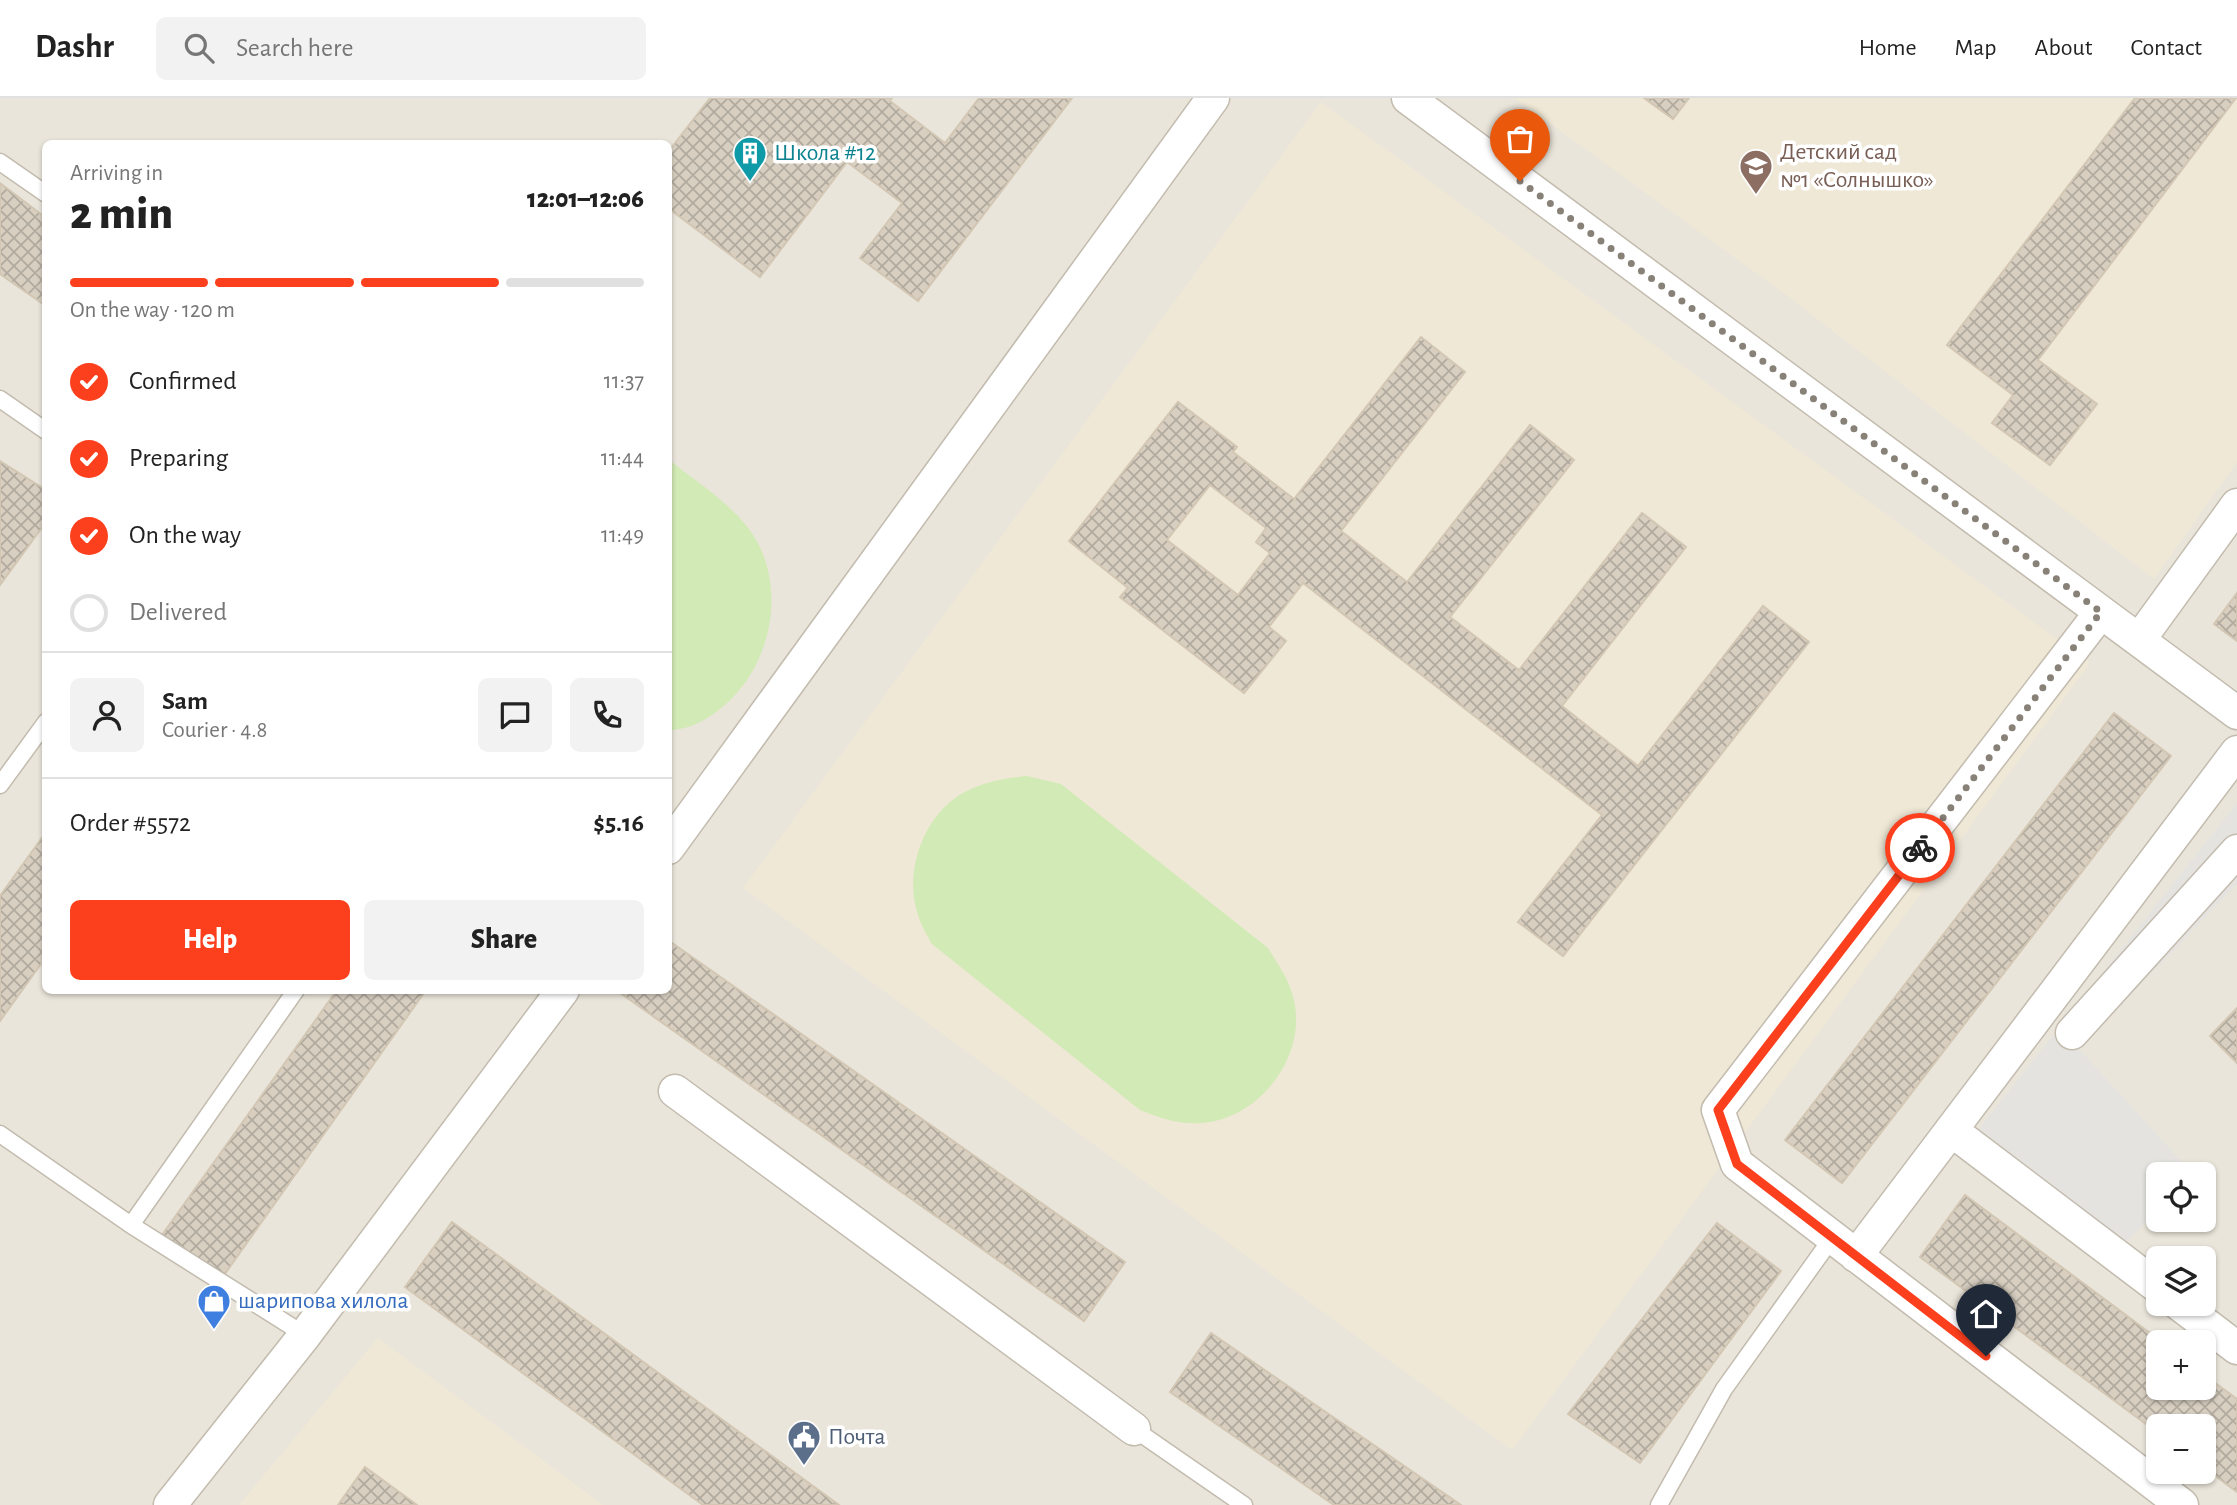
<!DOCTYPE html>
<html lang="en">
<head>
<meta charset="utf-8">
<style>
  :root { --surface:#fff; --page:#f2f2f2; --text:#222; --muted:#767676; --line:#e0e0e0; --accent:#fc3f1d }
  body { margin:0; font-family:"Alegreya Sans",sans-serif; background:var(--page); color:var(--text); height:100vh; display:flex; flex-direction:column; font-size:26px; white-space:nowrap }
  * { box-sizing:border-box; margin:0 }
  p { font-size:23px; color:var(--muted) }
  .icon { flex:none; width:38px; height:38px; fill:none; stroke:currentColor; stroke-width:2; stroke-linecap:round; stroke-linejoin:round }
  .map { position:relative; flex:1; overflow:hidden }
  .sheet { position:absolute; left:42px; top:42px; width:630px; height:854px; display:flex; flex-direction:column; background:var(--surface); border-radius:10px; box-shadow:0 2px 5px #0004 }
  .sheet>* { flex:none }
  .fabs { position:absolute; left:2146px; top:1064px; display:grid; gap:14px }
  .fabs a { display:grid; place-items:center; width:70px; height:70px; border-radius:10px; background:var(--surface); box-shadow:0 2px 5px #0004; font-size:35px }
  .pin { position:absolute; display:grid; place-items:center; width:60px; height:60px; color:#fff; margin:-72px -30px; border-radius:50% 50% 50% 0; rotate:-45deg; box-shadow:0 0 7px #0007 }
  .pin .icon { rotate:45deg }
  .courier { position:absolute; display:grid; place-items:center; width:70px; height:70px; margin:-35px; border:5px solid #fc3f1d; border-radius:50%; background:#fff; color:#222; box-shadow:0 2px 9px #0007 }
  .headline em { font-style:normal; font-weight:800 }
  .headline div { display:flex; flex-direction:column-reverse }
  .headline { display:flex; align-items:center; justify-content:space-between; height:119px; padding:0 28px }
  h1 { font-size:46px; font-weight:800; line-height:52px }
  .bar { display:grid; grid-template-columns:repeat(4,1fr); gap:10px 7px; align-content:center; height:84px; padding:0 28px }
  .bar i { height:9px; border-radius:5px; background:var(--line) }
  .bar .current { background:var(--accent) }
  .bar p { grid-column:span 4 }
  .line { display:flex; align-items:center; gap:18px; padding:0 28px; border-top:2px solid var(--line) }
  .line div { flex:1 }
  .round { display:grid; place-items:center; flex:none; width:74px; height:74px; border-radius:10px; background:var(--page) }
  ol { padding:0 28px; list-style:none }
  li { display:flex; align-items:center; gap:21px; height:77px }
  li p { margin-inline-start:auto }
  li .icon { padding:7px; border-radius:50%; background:var(--accent); color:#fff; stroke-width:4 }
  li:last-child { color:var(--muted) }
  li i { width:38px; height:38px; border:4px solid var(--line); border-radius:50% }
  .cta { display:flex; gap:14px; margin-top:auto; padding:14px 28px }
  .cta a { flex:1; height:80px; border-radius:10px; background:var(--accent); color:#fff; font-size:28px; font-weight:800; line-height:80px; text-align:center }
  .cta a+a { background:var(--page); color:var(--text) }
  header { display:flex; align-items:center; gap:42px; box-sizing:border-box; height:98px; padding:0 35px; background:var(--surface); border-bottom:2px solid var(--line) }
  header strong { font-size:33px }
  nav { display:flex; gap:38px; margin-inline-start:auto; font-size:24px }
  .search { width:490px; height:63px; background:var(--page); display:flex; align-items:center; gap:18px; box-sizing:border-box; padding:0 24px; border-radius:10px; color:var(--muted); font-size:26px }
  .map>svg:first-child { display:block }
  .residential { fill:#eae5da; fill-rule:evenodd }
  .education { fill:#efe8d6 }
  .pitch { fill:#d2eab5 }
  .parking { fill:#e5e3e0 }
  .building { fill:url(#building-cross-hatch); stroke:#d3c7b4; stroke-width:2; fill-rule:evenodd }
  .lines { fill:none; stroke-linecap:round; stroke-linejoin:round }
  .service-casing { stroke:#c2bbae; stroke-width:19 }
  .minor-casing { stroke:#c2bbae; stroke-width:35 }
  .service { stroke:#fff; stroke-width:16 }
  .minor { stroke:#fff; stroke-width:32 }
  .done { stroke:#878178; stroke-width:7; stroke-dasharray:0 12.6 }
  .route { stroke:#fc3f1d; stroke-width:9 }
  .labels { text-anchor:middle; dominant-baseline:central; stroke-width:7; stroke-linejoin:round; paint-order:stroke }
  .education-label { font-size:24px; fill:#785e54; stroke:#fff; text-anchor:start }
  .culture-label { font-size:24px; fill:#0d838f; stroke:#fff; text-anchor:start }
  .shop-label { font-size:24px; fill:#366cbe; stroke:#fff; text-anchor:start }
  .service-label { font-size:24px; fill:#4e5e75; stroke:#fff; text-anchor:start }
</style>
</head>
<body>
<header>
<strong>Dashr</strong>
<div class="search"><svg class="icon" aria-label="search" viewBox="0 0 24 24"><circle cx="10" cy="10" r="6"/><path d="M15 15l6 6"/></svg>Search here</div>
<nav><a>Home</a><a>Map</a><a>About</a><a>Contact</a></nav>
</header>
<div class="map">
<svg width="2237" height="1407" viewBox="0 0 2237 1407">
  <defs>
    <pattern id="building-cross-hatch" width="8" height="8" patternUnits="userSpaceOnUse" patternTransform="scale(1.75)"><rect width="8" height="8" fill="#d8cfc1"/><path d="M0 0l8 8M0 8l8-8" fill="none" stroke="#b1aa9e"/></pattern>
  </defs>
  <rect width="100%" height="100%" fill="#f6f3ec"/>
  <!-- residential -->
  <path class="residential" d="M0,0H2237V1407H0ZM46,46H668V892H46ZM2158,1076H2203V1122H2158ZM2158,1160H2203V1206H2158ZM2158,1244H2203V1290H2158ZM2158,1328H2203V1374H2158Z"/>
  <!-- education -->
  <path class="education" d="M1515,0H2237V364L2154,481L1785,196Z
    M1321,4L2090,565L1512,1352L743,790Z
    M378,1240L603,1407H239Z"/>
  <!-- pitch -->
  <path class="pitch" d="M669,362C699,386 739,410 758,445C791,510 761,597 694,627C687,630 677,631 669,633Z
    M1027,678L1061,686L1268,850C1280,869 1292,886 1295,908C1304,963 1257,1021 1202,1025C1179,1027 1160,1020 1140,1012L932,846C927,837 921,827 918,817C903,774 924,715 965,694C986,683 1005,680 1027,678Z"/>
  <!-- parking -->
  <path class="parking" d="M2237,705V786L2079,951L2193,1076H2158V1112L2126,1144L1979,1031Z"/>
  <!-- building -->
  <path class="building" d="M710,0H892L890,3L945,45L979,0H1072L918,203L860,160L902,105L847,64L760,179L668,110V54Z
    M1644,0H1689L1673,21Z
    M2135,0H2236L2038,262L2097,306L2050,367L1992,325L2013,297L1947,247Z
    M0,85L46,120V208L0,176Z
    M1421,239L1465,274L1341,433L1407,484L1530,327L1574,362L1450,519L1519,572L1642,415L1686,449L1562,608L1638,668L1763,508L1809,544L1563,858L1518,824L1602,717L1303,485L1269,529L1286,543L1244,595L1120,499L1128,490L1069,443L1178,304L1237,349L1233,354L1294,401ZM1210,387L1266,430L1256,444L1270,455L1238,497L1167,442Z
    M0,363L46,392V424L0,487Z
    M2237,495V543L2214,526Z
    M2114,615L2171,658L1842,1085L1785,1042Z
    M46,734V859L0,923V798Z
    M668,842L1125,1164L1084,1223L616,892H668Z
    M337,892H426L222,1180L162,1137Z
    M2237,910V965L2210,938Z
    M1965,1097L2162,1244H2158V1290H2203V1276L2237,1301V1394L2203,1369V1328H2158V1335L1920,1159Z
    M452,1124L839,1407H703L405,1189Z
    M1717,1125L1781,1173L1640,1365L1568,1316Z
    M1211,1235L1461,1407H1334L1170,1294Z
    M365,1369L417,1407H338Z"/>
  <g class="lines">
    <defs>
      <path id="service" d="M0,64L46,96
        M0,301L46,333
        M0,687L46,624
        M0,1036L131,1127L305,1237
        M131,1127L296,892
        M1134,1331L1244,1407
        M1659,1407L1724,1291L1832,1140"/>
      <path id="minor" d="M1408,0L2237,615
        M2101,514L1718,1012L1737,1066L2182,1407
        M2139,542L2237,407
        M668,750L1213,0
        M2072,935L2237,753
        M675,993L1134,1331
        M1951,1032L2158,1189
        M1856,1158L2237,654
        M2179,1206L2237,1250
        M170,1407L305,1237L563,892"/>
    </defs>
    <!-- service casing -->
    <use href="#service" class="service-casing"/>
    <!-- minor casing -->
    <use href="#minor" class="minor-casing"/>
    <!-- service -->
    <use href="#service" class="service"/>
    <!-- minor -->
    <use href="#minor" class="minor"/>
  </g>
  <g class="lines">
    <!-- done -->
    <path class="done" d="M1520,83L2101,514L1920,750"/>
    <!-- route -->
    <path class="route" d="M1920,750L1718,1012L1737,1066L1986,1258"/>
  </g>
  <!-- icons -->
  <defs>
    <symbol id="building-pin" viewBox="-11 -11 22 30"><path d="M0 17L-7.5 6A9.5 9.5 0 1 1 7.5 6Z" fill="#0f9aa8" stroke="#fff"/><path d="M-4-6H4V6H1V3H-1V6H-4ZM-2.5-4.3h1.7v1.8h-1.7ZM.8-4.3h1.7v1.8H.8ZM-2.5-1h1.7V.8h-1.7ZM.8-1h1.7V.8H.8Z" fill="#fff"/></symbol>
    <symbol id="school-pin" viewBox="-11 -11 22 30"><path d="M0 17L-7.5 6A9.5 9.5 0 1 1 7.5 6Z" fill="#8d6e63" stroke="#fff"/><path d="M0-5L7-2L0 1L-7-2ZM-4 1L0 2.5L4 1V4Q0 6-4 4Z" fill="#fff"/></symbol>
    <symbol id="shop-pin" viewBox="-11 -11 22 30"><path d="M0 17L-7.5 6A9.5 9.5 0 1 1 7.5 6Z" fill="#3f7fe0" stroke="#fff"/><path d="M-5-2.5h2.3a2.7 3.5 0 0 1 5.4 0H5L5.5 6h-11ZM-1.5-2.5h3a1.5 2.3 0 0 0-3 0Z" fill="#fff"/></symbol>
    <symbol id="civic-pin" viewBox="-11 -11 22 30"><path d="M0 17L-7.5 6A9.5 9.5 0 1 1 7.5 6Z" fill="#5c6f8a" stroke="#fff"/><path d="M-.6-6.5H3V-4.5H.6V-3L4-1V1h2V6H-6V1h2V-1L-.6-3ZM-1.2 2.5V6h2.4V2.5Z" fill="#fff"/></symbol>
  </defs>
  <g fill-rule="evenodd">
    <use href="#building-pin" x="731" y="36" width="38" height="52"/>
    <use href="#school-pin" x="1737" y="49" width="38" height="52"/>
    <use href="#shop-pin" x="195" y="1184" width="38" height="52"/>
    <use href="#civic-pin" x="785" y="1320" width="38" height="52"/>
  </g>
  <g class="labels">
    <!-- education labels -->
    <g class="education-label">
      <text x="1780" y="54">Детский сад<tspan x="1780" dy="28">№1 «Солнышко»</tspan></text>
    </g>
    <!-- culture labels -->
    <g class="culture-label">
      <text x="774" y="55">Школа #12</text>
    </g>
    <!-- shop labels -->
    <g class="shop-label">
      <text x="238" y="1203">шарипова хилола</text>
    </g>
    <!-- service labels -->
    <g class="service-label">
      <text x="828" y="1339">Почта</text>
    </g>
  </g>
</svg>
<div class="fabs">
<a><svg class="icon" aria-label="locate" viewBox="0 0 24 24"><circle cx="12" cy="12" r="6"/><path d="M12 2v4M12 18v4M2 12h4M18 12h4"/></svg></a>
<a><svg class="icon" aria-label="layers" viewBox="0 0 24 24"><path d="M12 4l9 5-9 5-9-5zM3 14l9 5 9-5"/></svg></a>
<a>+</a>
<a>−</a>
</div>
<div class="pin" style="left:1520px;top:83px;background:#ea580c"><svg class="icon" aria-label="bag" viewBox="0 0 24 24"><path d="M5 8h14l-1 12H6zM9 8a3 3 0 0 1 6 0"/></svg></div>
<div class="pin" style="left:1986px;top:1258px;background:#1f2937"><svg class="icon" aria-label="home" viewBox="0 0 24 24"><path d="M3 11l9-7 9 7M6 9v11h12V9"/></svg></div>
<div class="courier" style="left:1920px;top:750px"><svg class="icon" aria-label="bike" viewBox="0 0 24 24"><circle cx="6" cy="16" r="4"/><circle cx="18" cy="16" r="4"/><path d="M6 16l4-8h5l3 8M10 8l3 8H6M13 5h3"/></svg></div>
<section class="sheet">
<div class="headline"><div><h1>2 min</h1><p>Arriving in</p></div><em>12:01–12:06</em></div>
<div class="bar"><i class="current"></i><i class="current"></i><i class="current"></i><i></i><p>On the way · 120 m</p></div>
<ol>
<li><svg class="icon" aria-label="check" viewBox="0 0 24 24"><path d="M5 12l5 5 9-10"/></svg>Confirmed<p>11:37</p></li>
<li><svg class="icon" aria-label="check" viewBox="0 0 24 24"><path d="M5 12l5 5 9-10"/></svg>Preparing<p>11:44</p></li>
<li><svg class="icon" aria-label="check" viewBox="0 0 24 24"><path d="M5 12l5 5 9-10"/></svg>On the way<p>11:49</p></li>
<li><i></i>Delivered</li>
</ol>
<div class="line" style="height:126px"><a class="round"><svg class="icon" aria-label="person" viewBox="0 0 24 24"><circle cx="12" cy="8" r="4"/><path d="M4 21q1-7 8-7t8 7"/></svg></a><div><b>Sam</b><p>Courier · 4.8</p></div><a class="round"><svg class="icon" aria-label="chat" viewBox="0 0 24 24"><path d="M4 5h16v11H9l-5 4z"/></svg></a><a class="round"><svg class="icon" aria-label="phone" viewBox="0 0 24 24"><path d="M5 4h4l2 5-3 2q2 4 5 5l2-3 5 2v4C11 20 4 13 5 4z"/></svg></a></div>
<div class="line" style="height:91px"><div>Order #5572</div><b>$5.16</b></div>
<div class="cta"><a>Help</a><a>Share</a></div>
</section>
</div>
</body>
</html>
